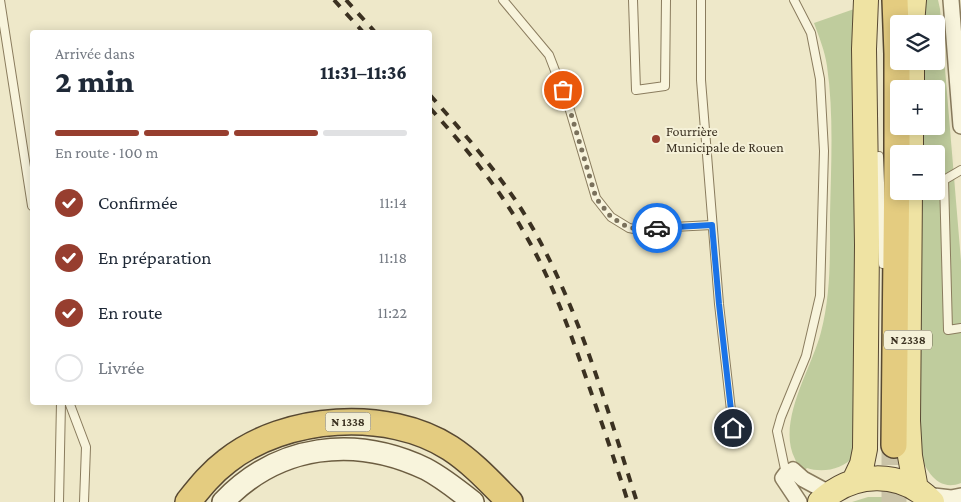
<!DOCTYPE html>
<html lang="fr">
<head>
<meta charset="utf-8">
<style>
  :root { --surface:#fff; --page:#f2f2f3; --text:#1f2937; --muted:#747a83; --line:#e0e1e3; --accent:#973e2f }
  body { margin:0; font-family:"Crimson Pro",serif; background:var(--page); color:var(--text); height:100vh; display:flex; flex-direction:column; font-size:19px; white-space:nowrap }
  * { box-sizing:border-box; margin:0 }
  p { font-size:16px; color:var(--muted) }
  .icon { flex:none; width:28px; height:28px; fill:none; stroke:currentColor; stroke-width:2; stroke-linecap:round; stroke-linejoin:round }
  .map { position:relative; flex:1; overflow:hidden }
  .side { position:absolute; left:30px; top:30px; width:402px; height:375px; display:flex; flex-direction:column; background:var(--surface); border-radius:5px; box-shadow:0 2px 12px #0003 }
  .side>* { flex:none }
  .fabs { position:absolute; left:890px; top:15px; display:grid; gap:10px }
  .fabs a { display:grid; place-items:center; width:55px; height:55px; border-radius:5px; background:var(--surface); box-shadow:0 2px 12px #0003; font-size:25px }
  .pin { position:absolute; display:grid; place-items:center; width:42px; height:42px; color:#fff; margin:-21px; border:2px solid #fff; border-radius:50%; box-shadow:0 1px 5px #0007 }
  .courier { position:absolute; display:grid; place-items:center; width:50px; height:50px; margin:-25px; border:4px solid #1a73e8; border-radius:50%; background:#fff; color:#222; box-shadow:0 1px 6px #0007 }
  .head em { font-style:normal; font-weight:800 }
  .head div { display:flex; flex-direction:column-reverse }
  .head { display:flex; align-items:center; justify-content:space-between; height:85px; padding:0 25px }
  h1 { font-size:32px; font-weight:800; line-height:38px }
  .bar { display:grid; grid-template-columns:repeat(4,1fr); gap:8px 5px; align-content:center; height:60px; padding:0 25px }
  .bar i { height:6px; border-radius:4px; background:var(--line) }
  .bar .selected { background:var(--accent) }
  .bar p { grid-column:span 4 }
  ol { padding:0 25px; list-style:none }
  li { display:flex; align-items:center; gap:15px; height:55px }
  li p { margin-inline-start:auto }
  li .icon { padding:5px; border-radius:50%; background:var(--accent); color:#fff; stroke-width:4 }
  li:last-child { color:var(--muted) }
  li i { width:28px; height:28px; border:2px solid var(--line); border-radius:50% }
  .map>svg:first-child { display:block }
  .green { fill:#bfcc9d }
  .lines { fill:none; stroke-linecap:round; stroke-linejoin:round }
  .trunk-tunnel { stroke:#cac3a7; stroke-width:25; stroke-dasharray:25 12; stroke-linecap:butt }
  .service-casing { stroke:#8a7c5e; stroke-width:10 }
  .minor-casing { stroke:#8a7c5e; stroke-width:18 }
  .secondary-casing { stroke:#6c5d41; stroke-width:24 }
  .primary-casing { stroke:#584932; stroke-width:26 }
  .trunk-casing { stroke:#584932; stroke-width:28 }
  .service { stroke:#f8f4dc; stroke-width:8 }
  .minor { stroke:#f8f4dc; stroke-width:15 }
  .secondary { stroke:#f8f4dc; stroke-width:21 }
  .primary { stroke:#efe3a3; stroke-width:24 }
  .trunk { stroke:#e4cc80; stroke-width:25 }
  .rail { stroke:#3b3121; stroke-width:4; stroke-dasharray:9 9; stroke-linecap:butt }
  .done { stroke:#7a715c; stroke-width:5; stroke-dasharray:0 9 }
  .route { stroke:#1a73e8; stroke-width:6 }
  .poi-dot { fill:#973e2f; stroke:#f5f1d8; stroke-width:2 }
  .labels { text-anchor:middle; dominant-baseline:central; stroke-width:4; stroke-linejoin:round; paint-order:stroke }
  .shield { fill:#f5f1d8; stroke:#736b58; stroke-width:1 }
  .shield-label { font-size:12px; font-weight:bold; fill:#3b3121 }
  .poi-label { font-size:14px; fill:#3b3121; stroke:#f5f1d8; text-anchor:start }
</style>
</head>
<body>
<div class="map">
<svg width="961" height="502" viewBox="0 0 961 502">
  <rect width="100%" height="100%" fill="#eee8c9"/>
  <!-- green -->
  <path class="green" d="M921,0H938L940,9L961,261V483C938,492 926,471 919,452L920,191H936V154H920V126H936V89H920L921,61H936V24H921Z
    M857,8V445C856,448 855,453 853,456C844,470 821,473 807,468L804,471C799,468 797,464 795,459C776,422 812,368 821,332C831,294 830,254 830,215C831,166 834,114 827,66C825,51 819,37 814,23Z
    M868,497H887L901,502H852Z"/>
  <g class="lines">
    <!-- trunk-tunnel -->
    <path class="trunk-tunnel" d="M894,502V445"/>
    <defs>
      <path id="service" d="M0,0L32,206
        M503,0L549,55L569,107L596,198L611,217L629,228L634,229L712,225
        M633,0L636,90L665,86L666,0
        M701,0V80L719,304L733,428
        M879,156L883,264
        M961,170L944,180L948,330L961,328
        M69,402L86,447L84,502
        M786,474L777,431L781,417L806,356L820,296L824,151L820,79L811,33L794,0
        M59,502L61,402"/>
      <path id="minor" d="M951,0L961,126
        M925,495L951,498L961,496
        M799,502L783,478L786,474L793,470L803,479L829,493"/>
      <path id="secondary" d="M223,502C278,444 355,435 426,469C443,478 458,490 473,502"/>
      <path id="primary" d="M912,24L914,0
        M912,89V61
        M911,154V126
        M910,191L908,421L910,456L916,489
        M854,481L862,464L865,449L867,245L864,49L866,0
        M820,502C852,472 900,469 932,502"/>
      <path id="trunk" d="M894,445L897,157V54L895,0
        M188,502C200,487 211,473 227,461C285,415 388,408 450,448C473,463 491,483 510,502"/>
    </defs>
    <!-- service casing -->
    <use href="#service" class="service-casing"/>
    <!-- minor casing -->
    <use href="#minor" class="minor-casing"/>
    <!-- secondary casing -->
    <use href="#secondary" class="secondary-casing"/>
    <!-- primary casing -->
    <use href="#primary" class="primary-casing"/>
    <!-- trunk casing -->
    <use href="#trunk" class="trunk-casing"/>
    <!-- service -->
    <use href="#service" class="service"/>
    <!-- minor -->
    <use href="#minor" class="minor"/>
    <!-- secondary -->
    <use href="#secondary" class="secondary"/>
    <!-- primary -->
    <use href="#primary" class="primary"/>
    <!-- trunk -->
    <use href="#trunk" class="trunk"/>
    <!-- rail -->
    <path class="rail" d="M334,0L363,32
      M346,0L375,32
      M430,95C461,130 492,165 518,204C575,292 605,403 637,502
      M430,108C464,146 497,185 522,229C549,274 567,323 584,372C599,415 614,458 628,502"/>
  </g>
  <g class="lines">
    <!-- done -->
    <path class="done" d="M563,90L569,107L596,198L611,217L629,228H657"/>
    <!-- route -->
    <path class="route" d="M657,228L712,225L719,304L733,428"/>
  </g>
  <!-- markers -->
  <circle class="poi-dot" cx="656" cy="139" r="5"/>
  <g class="labels">
    <!-- shield labels -->
    <g class="shield">
      <rect x="884" y="330.5" width="48" height="19" rx="4"/>
      <rect x="325.5" y="412.5" width="45" height="19" rx="4"/>
    </g>
    <g class="shield-label">
      <text x="908" y="340">N 2338</text>
      <text x="348" y="422">N 1338</text>
    </g>
    <!-- poi labels -->
    <g class="poi-label">
      <text x="666" y="131">Fourrière<tspan x="666" dy="16">Municipale de Rouen</tspan></text>
    </g>
  </g>
</svg>
<div class="fabs">
<a><svg class="icon" aria-label="layers" viewBox="0 0 24 24"><path d="M12 4l9 5-9 5-9-5zM3 14l9 5 9-5"/></svg></a>
<a>+</a>
<a>−</a>
</div>
<div class="pin" style="left:563px;top:90px;background:#ea580c"><svg class="icon" aria-label="bag" viewBox="0 0 24 24"><path d="M5 8h14l-1 12H6zM9 8a3 3 0 0 1 6 0"/></svg></div>
<div class="pin" style="left:733px;top:428px;background:#1f2937"><svg class="icon" aria-label="home" viewBox="0 0 24 24"><path d="M3 11l9-7 9 7M6 9v11h12V9"/></svg></div>
<div class="courier" style="left:657px;top:228px"><svg class="icon" aria-label="car" viewBox="0 0 24 24"><path d="M5 17H2v-5l4-1 3-4h7l3 4 3 1v5h-3M9 17h6M6 11h13"/><circle cx="7" cy="17" r="2"/><circle cx="17" cy="17" r="2"/></svg></div>
<section class="side">
<div class="head"><div><h1>2 min</h1><p>Arrivée dans</p></div><em>11:31–11:36</em></div>
<div class="bar"><i class="selected"></i><i class="selected"></i><i class="selected"></i><i></i><p>En route · 100 m</p></div>
<ol>
<li><svg class="icon" aria-label="check" viewBox="0 0 24 24"><path d="M5 12l5 5 9-10"/></svg>Confirmée<p>11:14</p></li>
<li><svg class="icon" aria-label="check" viewBox="0 0 24 24"><path d="M5 12l5 5 9-10"/></svg>En préparation<p>11:18</p></li>
<li><svg class="icon" aria-label="check" viewBox="0 0 24 24"><path d="M5 12l5 5 9-10"/></svg>En route<p>11:22</p></li>
<li><i></i>Livrée</li>
</ol>
</section>
</div>
</body>
</html>
